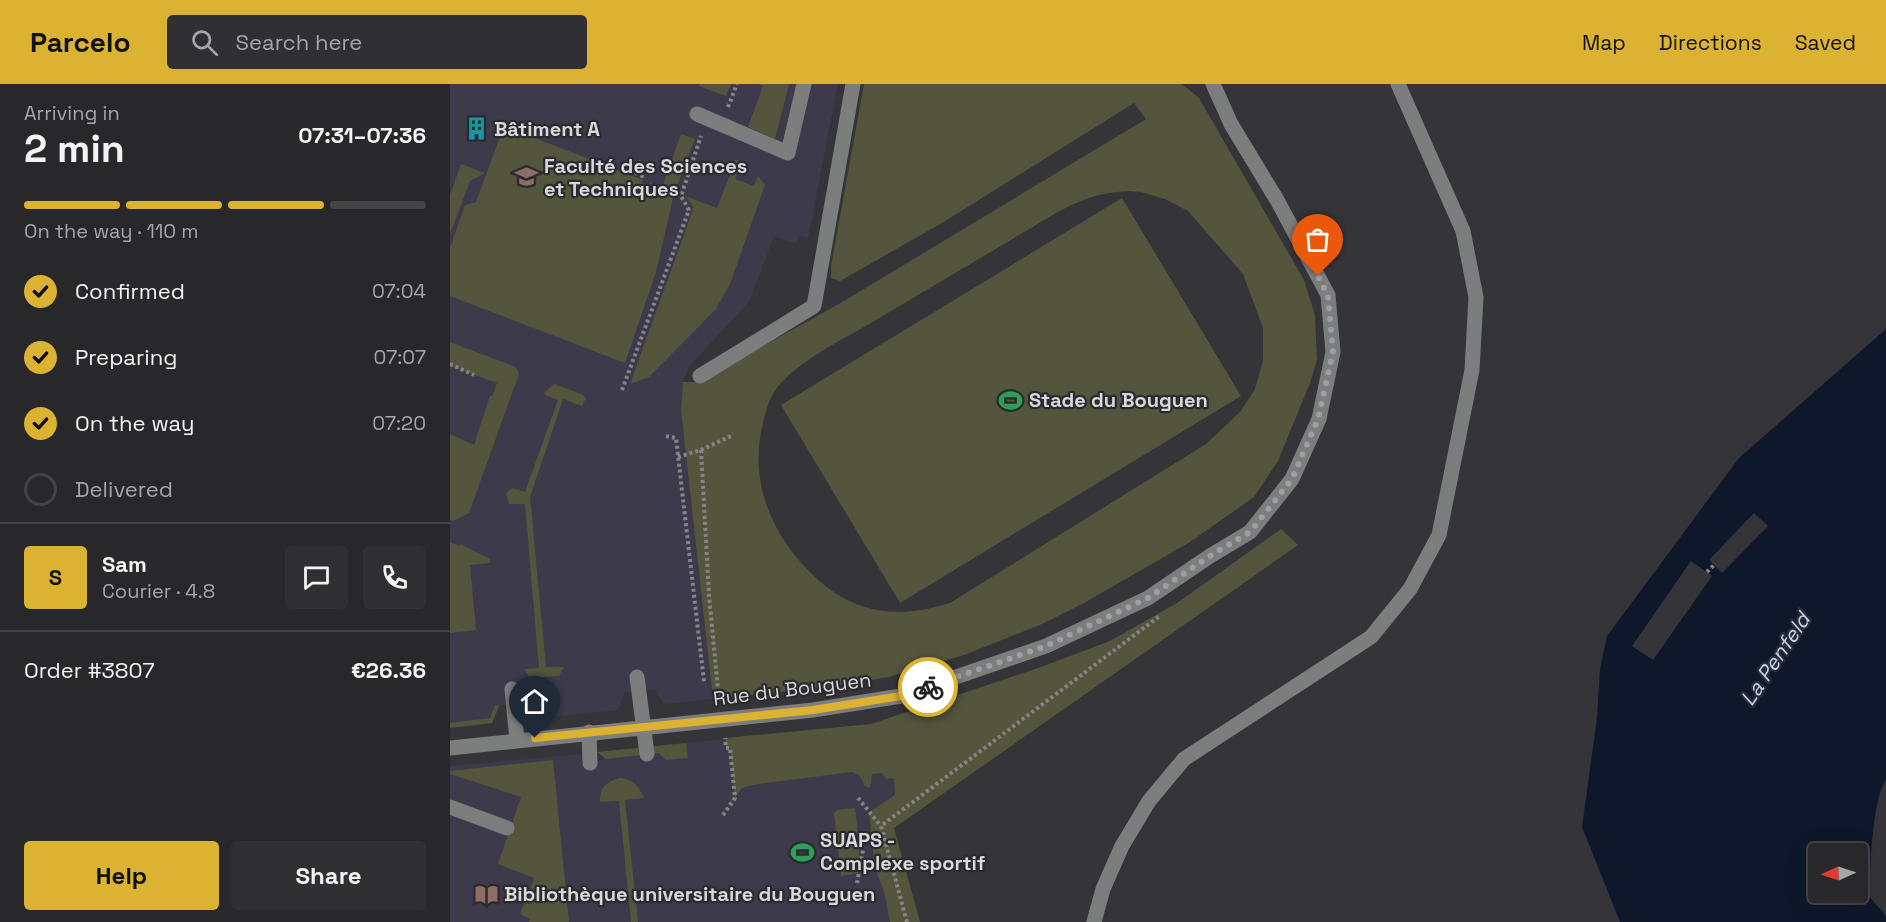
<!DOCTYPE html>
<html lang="en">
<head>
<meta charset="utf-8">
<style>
  :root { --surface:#28282b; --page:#303033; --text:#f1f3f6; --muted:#a5a6a9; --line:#444447; --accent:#dcb233 }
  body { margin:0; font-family:"Space Grotesk",sans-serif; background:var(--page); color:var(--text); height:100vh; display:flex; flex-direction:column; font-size:22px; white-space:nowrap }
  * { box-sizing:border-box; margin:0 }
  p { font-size:20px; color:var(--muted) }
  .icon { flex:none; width:33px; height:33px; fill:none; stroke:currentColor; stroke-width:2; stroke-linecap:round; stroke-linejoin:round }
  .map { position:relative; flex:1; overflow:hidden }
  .details { display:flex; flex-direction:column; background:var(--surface); width:450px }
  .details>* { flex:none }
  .needle { width:39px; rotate:267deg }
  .fabs { position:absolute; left:1358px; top:759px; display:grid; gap:12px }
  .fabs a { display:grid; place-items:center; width:60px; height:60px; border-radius:6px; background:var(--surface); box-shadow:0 6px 24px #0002,0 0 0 2px var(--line); font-size:30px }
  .pin { position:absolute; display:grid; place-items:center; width:51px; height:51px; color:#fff; margin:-62px -26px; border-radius:50% 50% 50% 0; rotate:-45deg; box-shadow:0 0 6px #0007 }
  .pin .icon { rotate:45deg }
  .courier { position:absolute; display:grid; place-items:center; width:60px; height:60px; margin:-30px; border:4px solid #dcb233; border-radius:50%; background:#fff; color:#222; box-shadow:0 2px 8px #0007 }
  .headline em { font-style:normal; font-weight:800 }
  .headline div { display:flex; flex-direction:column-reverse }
  .headline { display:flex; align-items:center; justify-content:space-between; height:102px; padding:0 24px }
  h1 { font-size:39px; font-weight:800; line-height:45px }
  .bar { display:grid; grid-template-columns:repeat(4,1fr); gap:9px 6px; align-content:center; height:72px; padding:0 24px }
  .bar i { height:8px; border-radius:4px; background:var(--line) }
  .bar .on { background:var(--accent) }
  .bar p { grid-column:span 4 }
  .line { display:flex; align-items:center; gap:15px; padding:0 24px; border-top:2px solid var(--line) }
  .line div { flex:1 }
  .round { display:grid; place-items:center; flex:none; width:63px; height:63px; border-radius:6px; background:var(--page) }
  ol { padding:0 24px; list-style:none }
  li { display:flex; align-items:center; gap:18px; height:66px }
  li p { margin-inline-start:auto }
  li .icon { padding:6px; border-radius:50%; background:var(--accent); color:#111; stroke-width:4 }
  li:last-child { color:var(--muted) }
  li i { width:33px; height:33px; border:3px solid var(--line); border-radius:50% }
  .button { display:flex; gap:12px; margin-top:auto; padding:12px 24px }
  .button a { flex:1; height:69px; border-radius:6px; background:var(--accent); color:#111; font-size:24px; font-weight:800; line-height:69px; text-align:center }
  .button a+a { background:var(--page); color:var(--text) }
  header { display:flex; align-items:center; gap:36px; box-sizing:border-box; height:84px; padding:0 30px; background:var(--accent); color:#111 }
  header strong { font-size:28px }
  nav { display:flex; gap:33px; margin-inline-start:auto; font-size:21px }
  .search { width:420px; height:54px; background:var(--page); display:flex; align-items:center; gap:15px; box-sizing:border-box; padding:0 21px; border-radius:6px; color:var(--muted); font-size:22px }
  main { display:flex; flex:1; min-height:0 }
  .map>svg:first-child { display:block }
  .education { fill:#3d3a4c }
  .green { fill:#53553c; fill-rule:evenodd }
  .water { fill:#0f182b; fill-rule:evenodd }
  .pier { fill:#353539 }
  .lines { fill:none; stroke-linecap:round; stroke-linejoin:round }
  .path { stroke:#858588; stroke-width:4; stroke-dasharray:3 3; stroke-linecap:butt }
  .minor { stroke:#7c7e7d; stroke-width:15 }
  .done { stroke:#9e9fa2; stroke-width:6; stroke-dasharray:0 10.8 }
  .route { stroke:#dcb233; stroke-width:8 }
  .labels { text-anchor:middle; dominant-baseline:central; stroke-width:4.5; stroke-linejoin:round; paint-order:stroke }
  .poi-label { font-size:20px; font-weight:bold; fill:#d7d8da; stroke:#2b2b2f; text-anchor:start }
  .street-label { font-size:20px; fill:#d7d8da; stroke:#2b2b2f }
  .water-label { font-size:21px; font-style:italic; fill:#bfd3f8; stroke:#2b2b2f }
</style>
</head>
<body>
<header>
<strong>Parcelo</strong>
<div class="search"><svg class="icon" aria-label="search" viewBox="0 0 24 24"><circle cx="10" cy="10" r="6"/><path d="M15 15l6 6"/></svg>Search here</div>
<nav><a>Map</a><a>Directions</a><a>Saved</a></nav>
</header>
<main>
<section class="details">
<div class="headline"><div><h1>2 min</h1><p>Arriving in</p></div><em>07:31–07:36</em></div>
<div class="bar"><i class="on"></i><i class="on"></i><i class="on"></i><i></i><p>On the way · 110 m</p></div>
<ol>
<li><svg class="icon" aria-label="check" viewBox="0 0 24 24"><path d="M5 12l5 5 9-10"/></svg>Confirmed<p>07:04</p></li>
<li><svg class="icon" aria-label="check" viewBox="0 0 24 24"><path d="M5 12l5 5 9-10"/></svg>Preparing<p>07:07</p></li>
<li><svg class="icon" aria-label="check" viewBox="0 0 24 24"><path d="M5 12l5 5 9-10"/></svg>On the way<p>07:20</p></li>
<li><i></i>Delivered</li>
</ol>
<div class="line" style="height:108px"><b class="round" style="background:var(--accent);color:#111">S</b><div><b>Sam</b><p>Courier · 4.8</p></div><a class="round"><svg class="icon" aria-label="chat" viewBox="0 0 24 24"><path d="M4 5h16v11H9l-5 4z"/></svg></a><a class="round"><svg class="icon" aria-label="phone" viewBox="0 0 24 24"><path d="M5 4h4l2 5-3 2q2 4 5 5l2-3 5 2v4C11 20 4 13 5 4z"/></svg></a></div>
<div class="line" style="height:78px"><div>Order #3807</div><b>€26.36</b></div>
<div class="button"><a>Help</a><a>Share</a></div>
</section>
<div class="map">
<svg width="1436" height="838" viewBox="0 0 1436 838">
  <rect width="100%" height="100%" fill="#353539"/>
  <!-- education -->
  <path class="education" d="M0,0H388L358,154L349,151L346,160L324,152L299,218L239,282L233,298L231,326L263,615L214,620L205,606L178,608L174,609L168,626L91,634L79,618L50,622L42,639L0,644Z
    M848,461L444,744L470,838H0V682L130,670L131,679L153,676L154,674L148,668L421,640L591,583L660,557L727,519Z"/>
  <!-- green -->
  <path class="green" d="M250,0H281L276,12L249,2Z
    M309,0H339L325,55L298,43L313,2Z
    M414,0H732L749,14L854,196L865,231L867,276L860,299L828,377L804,413L740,458L634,519L592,540L517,570L439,593L378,603L263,615L231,326L233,298H249L394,217L696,35L684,19L492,139L390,197L381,194V182ZM680,107L691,108L715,115L738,127L793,190L813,244V277L805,305L791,327L756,360L500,519C445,536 401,530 359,487C319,447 299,394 313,339C316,327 319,315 326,305C347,277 396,254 426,236C486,200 546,165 606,129C633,115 650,108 680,107Z
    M54,42L193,96L192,99L198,102L200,99L212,104L231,50L245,55L224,110L206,188L175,279L0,212V164L15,121L26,118Z
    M286,75L291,79L285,95L304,102L308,92L315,101L280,200L266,225L199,293L180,300L244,123L235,112L267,124Z
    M11,80L35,89L20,97L0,150V111Z
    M672,114L791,312L450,519L331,321Z
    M0,258L66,283L69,290L19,429L3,437L0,436V350L24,361L40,312H42L47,299L0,282Z
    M104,300L131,310L136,314L132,322L113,315L80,413L96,583H114L109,592L80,594L74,585L89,584L75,420H59L56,409L62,404L75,408L108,316L93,310Z
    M831,445L848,461L444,744L470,838H440L434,807L425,785L419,728L445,711L444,694L436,695L432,689L422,690L420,704L415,702L409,691L402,688L308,700L292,704L285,714L280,665L276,664L275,654L421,640L591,583L660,557L727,519Z
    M0,458L9,462L10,460L40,475V479L20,481L26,546L0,549Z
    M45,621L49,622L42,639L0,644V639L40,634Z
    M236,659L238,674L216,676L209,669L156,675L147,668Z
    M103,676L119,838H79L80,835L70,830L84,794L48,780L71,713L0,690V687Z
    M170,694C184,695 189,703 194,714L175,716L188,838H181L169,717L150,718C150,703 156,698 170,694Z
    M405,724L409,759V789L391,792L384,729L387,726Z"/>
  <!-- water -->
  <path class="water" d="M1436,245V696C1422,714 1421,786 1418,811L1436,832V838H1170L1132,743L1147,634L1150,585L1157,552L1289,374ZM1368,770H1407V808H1368Z"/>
  <!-- pier -->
  <path class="pier" d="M1304,429L1318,442L1272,489L1259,476Z
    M1241,477L1262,492L1203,576L1182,562Z"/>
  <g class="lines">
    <!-- path -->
    <path class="path" d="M278,23L287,0
      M191,77L186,89L192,92L197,79
      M0,280L24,291
      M172,306L239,126L231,112L251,52
      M216,352L226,354L254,598
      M251,366L259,511L269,616
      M228,373L251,366L281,352
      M1257,488L1264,481
      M408,714L431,742
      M273,731L285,714L280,664H276L275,654
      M407,799L413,766
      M457,838L431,742L711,531"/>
    <!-- minor -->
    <path class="minor" d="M247,30L338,69L354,0
      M250,292L364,222L403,0
      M187,593L197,670
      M62,605L67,656
      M139,648L140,679
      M0,664L363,626L451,612L596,562L698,514L760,472L800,448L842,395L869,335L883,268L878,211L827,116L781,40L763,0
      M0,723L57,744
      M644,838L653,805L672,762L699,717L734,675L921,553L960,505L989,451L1022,286L1026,213L1013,147L948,0"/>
  </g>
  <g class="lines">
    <!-- done -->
    <path class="done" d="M478,603L596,562L698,514L760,472L800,448L842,395L868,335L883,268L878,212L868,192"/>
    <!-- route -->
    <path class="route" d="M85,654L363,626L451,612L478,603"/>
  </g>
  <!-- icons -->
  <defs>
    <symbol id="building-bare" viewBox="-9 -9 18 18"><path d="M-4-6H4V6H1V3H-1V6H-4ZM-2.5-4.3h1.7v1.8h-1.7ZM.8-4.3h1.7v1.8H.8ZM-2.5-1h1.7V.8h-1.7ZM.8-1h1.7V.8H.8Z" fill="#0f9aa8" stroke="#2b2b2f" stroke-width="2.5" paint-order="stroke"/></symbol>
    <symbol id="university-bare" viewBox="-9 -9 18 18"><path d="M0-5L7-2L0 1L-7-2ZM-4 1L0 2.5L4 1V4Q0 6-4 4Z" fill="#8d6e63" stroke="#2b2b2f" stroke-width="2.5" paint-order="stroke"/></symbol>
    <symbol id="stadium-bare" viewBox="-9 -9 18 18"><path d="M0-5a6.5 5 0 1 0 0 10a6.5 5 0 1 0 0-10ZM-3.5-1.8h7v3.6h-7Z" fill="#2e9e5b" stroke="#2b2b2f" stroke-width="2.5" paint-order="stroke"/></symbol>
    <symbol id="library-bare" viewBox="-9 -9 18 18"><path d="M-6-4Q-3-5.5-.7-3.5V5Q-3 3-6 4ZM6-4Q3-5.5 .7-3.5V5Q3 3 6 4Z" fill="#8d6e63" stroke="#2b2b2f" stroke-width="2.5" paint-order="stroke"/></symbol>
  </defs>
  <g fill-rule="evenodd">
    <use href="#building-bare" x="10" y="28" width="33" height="33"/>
    <use href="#university-bare" x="60" y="76" width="33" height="33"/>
    <use href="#stadium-bare" x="544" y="300" width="33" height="33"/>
    <use href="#stadium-bare" x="336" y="752" width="33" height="33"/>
    <use href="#library-bare" x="20" y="794" width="33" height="33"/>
  </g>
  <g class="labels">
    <!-- poi labels -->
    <g class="poi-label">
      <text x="44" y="45">Bâtiment A</text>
      <text x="94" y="82">Faculté des Sciences<tspan x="94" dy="23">et Techniques</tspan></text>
      <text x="579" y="316">Stade du Bouguen</text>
      <text x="370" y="756">SUAPS -<tspan x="370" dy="23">Complexe sportif</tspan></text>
      <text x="54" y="810">Bibliothèque universitaire du Bouguen</text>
    </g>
    <!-- street labels -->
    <g class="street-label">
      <text transform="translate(342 605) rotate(-7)">Rue du Bouguen</text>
    </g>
    <!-- water labels -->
    <g class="water-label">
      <text transform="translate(1325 575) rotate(-56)">La Penfeld</text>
    </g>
  </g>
</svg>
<div class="fabs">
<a><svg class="needle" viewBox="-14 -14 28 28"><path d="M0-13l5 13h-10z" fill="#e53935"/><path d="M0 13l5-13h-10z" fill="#a5a6a9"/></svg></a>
</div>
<div class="pin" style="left:868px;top:192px;background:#ea580c"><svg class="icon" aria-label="bag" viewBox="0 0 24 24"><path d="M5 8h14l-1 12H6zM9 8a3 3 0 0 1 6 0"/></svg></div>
<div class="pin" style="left:85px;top:654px;background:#1f2937"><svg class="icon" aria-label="home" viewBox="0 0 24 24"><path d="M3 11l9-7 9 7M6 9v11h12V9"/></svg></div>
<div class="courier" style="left:478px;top:603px"><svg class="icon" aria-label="bike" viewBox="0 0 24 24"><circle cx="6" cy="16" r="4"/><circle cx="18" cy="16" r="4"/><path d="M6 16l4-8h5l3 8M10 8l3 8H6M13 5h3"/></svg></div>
</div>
</main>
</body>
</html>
